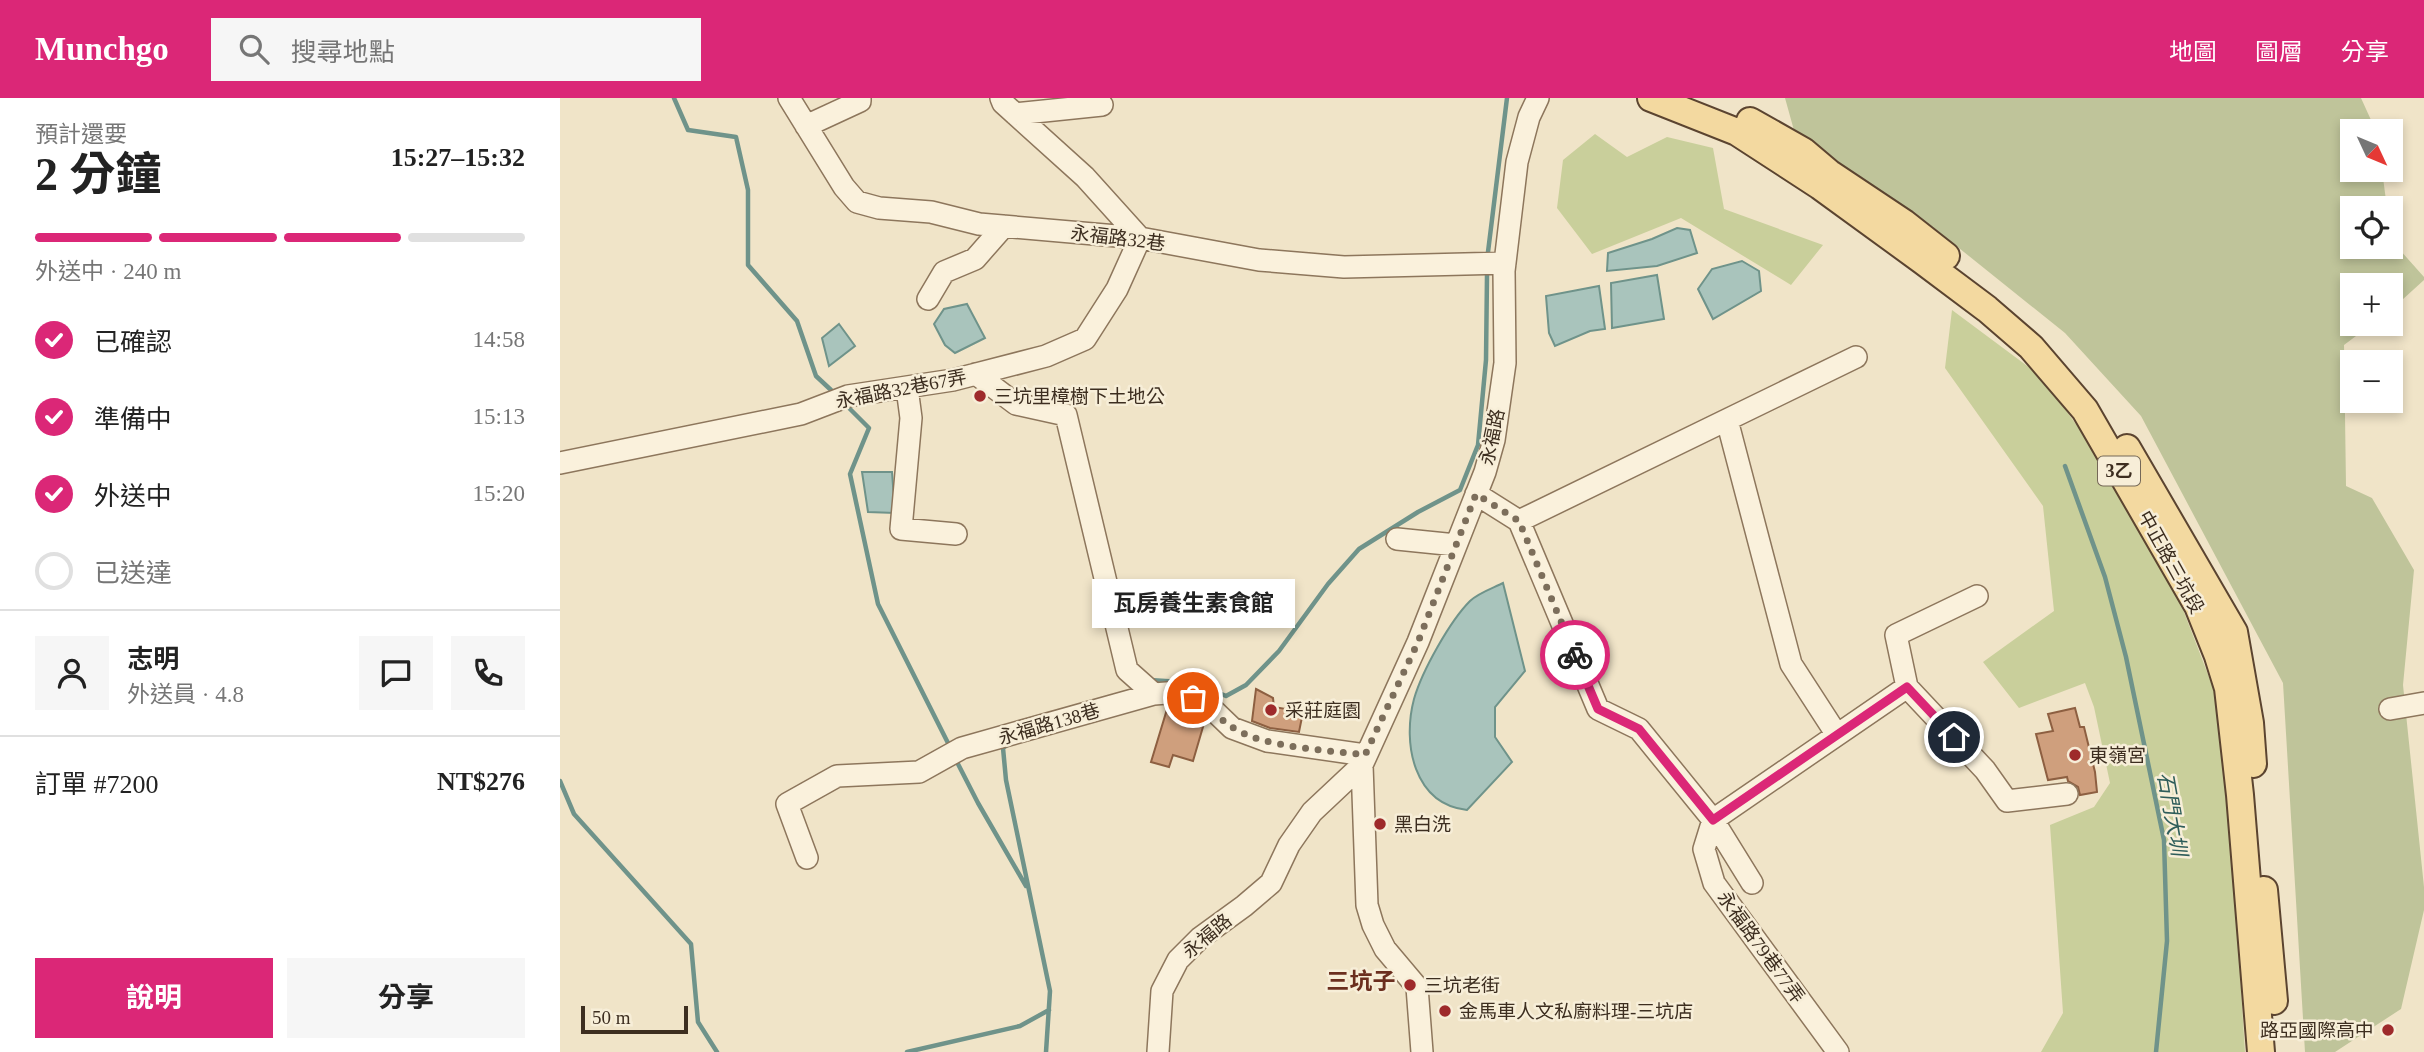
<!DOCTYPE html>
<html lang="zh-TW">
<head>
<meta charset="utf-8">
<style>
  :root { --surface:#fff; --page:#f6f6f6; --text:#222; --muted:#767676; --line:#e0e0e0; --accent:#db2777 }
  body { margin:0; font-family:"Times New Roman","Noto Sans TC",serif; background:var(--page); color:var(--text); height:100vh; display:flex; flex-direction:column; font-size:26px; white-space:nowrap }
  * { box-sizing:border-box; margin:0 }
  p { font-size:23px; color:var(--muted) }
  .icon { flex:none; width:38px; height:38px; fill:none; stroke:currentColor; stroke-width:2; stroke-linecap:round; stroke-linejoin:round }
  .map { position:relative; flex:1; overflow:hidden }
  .panel { display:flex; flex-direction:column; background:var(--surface); width:560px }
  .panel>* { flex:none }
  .needle { width:46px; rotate:134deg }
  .fabs { position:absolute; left:1780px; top:21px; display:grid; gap:14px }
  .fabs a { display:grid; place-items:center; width:63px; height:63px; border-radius:0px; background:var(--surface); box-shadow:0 4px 10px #0003; font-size:35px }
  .scale { position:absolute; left:21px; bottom:18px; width:107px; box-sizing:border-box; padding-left:7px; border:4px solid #3d2e20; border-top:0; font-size:19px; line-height:24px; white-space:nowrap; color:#3d2e20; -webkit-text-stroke:5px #f7eed8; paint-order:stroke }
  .pin { position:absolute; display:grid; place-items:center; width:60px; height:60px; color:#fff; margin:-30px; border:4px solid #fff; border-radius:50%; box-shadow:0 2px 7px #0007 }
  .courier { position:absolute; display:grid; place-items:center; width:70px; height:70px; margin:-35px; border:5px solid #db2777; border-radius:50%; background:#fff; color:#222; box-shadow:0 2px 9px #0007 }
  .bubble { position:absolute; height:49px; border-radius:0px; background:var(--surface); box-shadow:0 4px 10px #0003; font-size:23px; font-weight:700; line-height:49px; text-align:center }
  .summary em { font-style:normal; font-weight:700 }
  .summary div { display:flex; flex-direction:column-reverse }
  .summary { display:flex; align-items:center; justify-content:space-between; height:119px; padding:0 35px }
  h1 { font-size:46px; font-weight:700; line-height:52px }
  .bar { display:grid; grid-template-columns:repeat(4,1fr); gap:10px 7px; align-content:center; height:84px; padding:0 35px }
  .bar i { height:9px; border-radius:5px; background:var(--line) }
  .bar .selected { background:var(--accent) }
  .bar p { grid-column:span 4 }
  .line { display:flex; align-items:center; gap:18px; padding:0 35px; border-top:2px solid var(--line) }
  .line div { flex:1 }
  .round { display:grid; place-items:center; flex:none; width:74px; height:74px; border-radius:0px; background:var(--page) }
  ol { padding:0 35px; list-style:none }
  li { display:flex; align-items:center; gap:21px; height:77px }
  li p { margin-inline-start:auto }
  li .icon { padding:7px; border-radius:50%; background:var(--accent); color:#fff; stroke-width:4 }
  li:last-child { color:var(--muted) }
  li i { width:38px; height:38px; border:4px solid var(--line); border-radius:50% }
  .primary-button { display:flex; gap:14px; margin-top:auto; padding:14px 35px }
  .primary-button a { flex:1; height:80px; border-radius:0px; background:var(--accent); color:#fff; font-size:28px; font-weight:700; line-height:80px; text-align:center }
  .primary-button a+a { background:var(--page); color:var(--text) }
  header { display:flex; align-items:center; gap:42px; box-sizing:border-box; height:98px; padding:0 35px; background:var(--accent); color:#fff }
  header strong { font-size:33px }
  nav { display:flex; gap:38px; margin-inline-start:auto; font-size:24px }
  .search { width:490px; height:63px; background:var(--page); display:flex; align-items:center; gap:18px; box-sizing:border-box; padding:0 24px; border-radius:0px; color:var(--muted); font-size:26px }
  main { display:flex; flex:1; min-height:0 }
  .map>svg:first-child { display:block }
  .green { fill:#c9cf9b }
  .cemetery { fill:#bfc49a }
  .water { fill:#a9c4bc; stroke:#6f938a; stroke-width:2 }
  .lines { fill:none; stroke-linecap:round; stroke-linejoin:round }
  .stream { stroke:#6f938a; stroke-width:4.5 }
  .building { fill:#cf9f7d; stroke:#8d5f41; stroke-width:2 }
  .minor-casing { stroke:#8d765c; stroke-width:24 }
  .major-casing { stroke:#5b4430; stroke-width:30 }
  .minor { stroke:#faf1dc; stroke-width:21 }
  .major { stroke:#f3d9a0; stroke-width:26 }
  .done { stroke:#7c6e5b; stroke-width:7; stroke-dasharray:0 12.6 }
  .route { stroke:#db2777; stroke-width:9 }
  .poi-dot { fill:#9e2a2b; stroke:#f7eed8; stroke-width:2.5 }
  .labels { text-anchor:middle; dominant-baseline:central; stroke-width:5; stroke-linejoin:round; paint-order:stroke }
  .shield { fill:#f7eed8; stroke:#756857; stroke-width:2 }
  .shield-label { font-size:18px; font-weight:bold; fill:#3d2e20 }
  .street-label { font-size:19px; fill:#3d2e20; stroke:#f7eed8 }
  .poi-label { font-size:19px; fill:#3d2e20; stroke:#f7eed8; text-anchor:start }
  .water-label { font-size:21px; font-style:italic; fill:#2f5d5a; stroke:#f7eed8 }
  .quarter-label { font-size:23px; font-weight:bold; fill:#6b2e1e; stroke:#f7eed8 }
</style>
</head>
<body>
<header>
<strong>Munchgo</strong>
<div class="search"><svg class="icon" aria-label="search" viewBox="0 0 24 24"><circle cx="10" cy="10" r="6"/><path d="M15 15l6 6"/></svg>搜尋地點</div>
<nav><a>地圖</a><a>圖層</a><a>分享</a></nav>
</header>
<main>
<section class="panel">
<div class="summary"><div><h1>2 分鐘</h1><p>預計還要</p></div><em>15:27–15:32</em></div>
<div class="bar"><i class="selected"></i><i class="selected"></i><i class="selected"></i><i></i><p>外送中 · 240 m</p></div>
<ol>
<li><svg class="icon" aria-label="check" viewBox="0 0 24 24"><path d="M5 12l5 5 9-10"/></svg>已確認<p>14:58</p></li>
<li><svg class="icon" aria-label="check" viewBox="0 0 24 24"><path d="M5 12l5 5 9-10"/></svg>準備中<p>15:13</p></li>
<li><svg class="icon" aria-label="check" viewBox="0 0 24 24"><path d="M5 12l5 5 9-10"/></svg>外送中<p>15:20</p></li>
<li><i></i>已送達</li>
</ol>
<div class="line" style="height:126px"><a class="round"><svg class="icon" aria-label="person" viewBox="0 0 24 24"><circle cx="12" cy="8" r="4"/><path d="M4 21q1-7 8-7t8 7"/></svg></a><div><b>志明</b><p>外送員 · 4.8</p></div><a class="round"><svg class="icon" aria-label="chat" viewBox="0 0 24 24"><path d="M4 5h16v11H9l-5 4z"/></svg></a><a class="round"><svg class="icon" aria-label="phone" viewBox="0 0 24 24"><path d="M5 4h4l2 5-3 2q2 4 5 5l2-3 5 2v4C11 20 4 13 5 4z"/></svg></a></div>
<div class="line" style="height:91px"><div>訂單 #7200</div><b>NT$276</b></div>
<div class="primary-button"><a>說明</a><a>分享</a></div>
</section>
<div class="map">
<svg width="1864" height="954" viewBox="0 0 1864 954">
  <rect width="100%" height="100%" fill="#f0e4c8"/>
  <!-- green -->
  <path class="green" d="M1035,36L1067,59L1107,39L1153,50L1164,111L1263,147L1231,187L1121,120L1032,156L997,110L1003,62Z
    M1392,212L1482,279L1528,343L1607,470L1654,592L1671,732L1685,954H1481L1503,915L1490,727L1534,709L1550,685L1534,609L1525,585L1459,610L1423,564L1494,513L1483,408L1385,270Z"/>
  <!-- cemetery -->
  <path class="cemetery" d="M1225,0H1801L1816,33H1792V72H1822L1827,110H1792V149H1830L1831,142L1864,179V182L1831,212L1830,187H1792V226H1812L1784,247L1786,388L1812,400L1854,472L1843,587L1864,789V812L1841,911L1775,954H1745L1723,585L1581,318L1505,235L1374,130L1235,36Z"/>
  <!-- water -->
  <path class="water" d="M1117,130L1130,132L1137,155L1097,168L1047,173L1048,155L1092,141Z
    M1182,163L1199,173L1201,193L1153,221L1138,191L1152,171Z
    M1097,177L1104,221L1052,230L1051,185Z
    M1039,188L1045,231L1030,233L995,248L989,235L986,198Z
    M407,206L425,240L395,255L385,247L374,226L384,211Z
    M279,226L295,248L269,268L262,240Z
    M302,374H332L335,415L308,414Z
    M943,485L965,573L935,609V639L952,664L907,712C854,706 842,646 854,601C862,573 890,523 910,503C918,495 933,490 943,485Z"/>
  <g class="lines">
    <!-- stream -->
    <path class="stream" d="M114,0L128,32L176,39L188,92V167L237,223L256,278L271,292
      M928,154L947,0
      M289,310L309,330L290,376L318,506L388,645
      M1505,368L1545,479L1566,559L1604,742L1607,843L1596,954
      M590,582L636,585L666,598L686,587L719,553L768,486L799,451L858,414L900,392L918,347L926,262L927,177
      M449,646L443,650L446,682L490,893L486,954
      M398,666L418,705L466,788
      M0,683L14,716L131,846L138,924L157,954
      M347,954L460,928L489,912"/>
  </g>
  <!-- building -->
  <path class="building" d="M696,591L713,600L714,609L743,614L739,634L710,630L692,623Z
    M617,607L640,617L645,622L633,663L613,657L609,669L591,664L608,608Z
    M1515,610L1520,629H1524L1535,674L1537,694L1520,697L1518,689L1508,683L1507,679L1488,682L1476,636L1493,633L1488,616Z"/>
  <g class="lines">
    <defs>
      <path id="minor" d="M229,0L284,89L297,104L319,110L371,114L419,126L580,140L699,162L784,169L945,165
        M441,0L443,5L525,79L580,140
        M455,16L542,7
        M246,28L300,3V0
        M368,201L384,174L415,161L444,128
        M416,276L456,306L506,317L567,572L594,596
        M347,290L351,320L341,431L396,436
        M1167,322L1231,566L1277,637
        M0,365L241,316L288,298L393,282L486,258L525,241L557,191L580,140
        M916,396L959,423L1038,611L1079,631L1153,722L1192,785
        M959,423L1296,259
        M837,441L896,447
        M1347,589L1336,537L1417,498
        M1830,611L1864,605
        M802,667L807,807L813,827L825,851L857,889L862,954
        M247,760L227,706L277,678L359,674L402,650L594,596L619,594L647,606L672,630L707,643L805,657
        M598,954L602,893L618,862L640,840L684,808L711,785L729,747L752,714L802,667L858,544L925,374L934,342L945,265L944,173L957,64L969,19L978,0
        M1278,954L1154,785L1144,751L1153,722L1347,589L1425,672L1447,703L1507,696"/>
      <path id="major" d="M1091,0L1177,34L1260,88L1363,163L1427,211L1471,249L1525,312L1638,508L1658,558L1668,590L1680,697L1701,954
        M1190,23L1243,53L1269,75L1344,125L1386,158
        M1567,350L1674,534L1690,625L1693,666
        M1704,792L1714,903"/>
    </defs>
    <!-- minor casing -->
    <use href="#minor" class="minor-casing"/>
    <!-- major casing -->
    <use href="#major" class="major-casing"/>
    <!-- minor -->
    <use href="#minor" class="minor"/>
    <!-- major -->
    <use href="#major" class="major"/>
  </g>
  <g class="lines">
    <!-- done -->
    <path class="done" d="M633,600C651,607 656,619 672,629C702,650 769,652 805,657L858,544L916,396L959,423L1015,557"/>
    <!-- route -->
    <path class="route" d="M1015,557L1038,611L1079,631L1153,722L1347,589L1394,639"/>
  </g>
  <!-- markers -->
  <g class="poi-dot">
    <circle cx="420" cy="298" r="7"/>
    <circle cx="711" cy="612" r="7"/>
    <circle cx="1515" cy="657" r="7"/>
    <circle cx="820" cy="726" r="7"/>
    <circle cx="850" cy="887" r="7"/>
    <circle cx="885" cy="913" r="7"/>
    <circle cx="1828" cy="932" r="7"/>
  </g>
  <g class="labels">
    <!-- shield labels -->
    <rect class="shield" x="1538" y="358.5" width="42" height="29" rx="5"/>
    <g class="shield-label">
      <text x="1559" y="373">3乙</text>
    </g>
    <!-- street labels -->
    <g class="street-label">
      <text transform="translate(558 140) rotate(7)">永福路32巷</text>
      <text transform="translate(341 291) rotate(-11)">永福路32巷67弄</text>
      <text transform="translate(932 339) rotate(-78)">永福路</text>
      <text transform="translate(1611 464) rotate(61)">中正路三坑段</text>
      <text transform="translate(489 626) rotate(-16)">永福路138巷</text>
      <text transform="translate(647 838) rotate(-40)">永福路</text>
      <text transform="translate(1201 849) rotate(54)">永福路79巷77弄</text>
    </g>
    <!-- poi labels -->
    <g class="poi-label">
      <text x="434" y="298">三坑里樟樹下土地公</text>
      <text x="725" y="612">采莊庭園</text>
      <text x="1529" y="657">東嶺宮</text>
      <text x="834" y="726">黑白洗</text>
      <text x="864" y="887">三坑老街</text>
      <text x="899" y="913">金馬車人文私廚料理-三坑店</text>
      <text x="1814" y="932" text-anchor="end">路亞國際高中</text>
    </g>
    <!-- water labels -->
    <g class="water-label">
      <text transform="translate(1612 716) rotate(80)">石門大圳</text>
    </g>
    <!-- quarter labels -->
    <g class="quarter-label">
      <text x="801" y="883">三坑子</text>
    </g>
  </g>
</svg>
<div class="fabs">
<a><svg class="needle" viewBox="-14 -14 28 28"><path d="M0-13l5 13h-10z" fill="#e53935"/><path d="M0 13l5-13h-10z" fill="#767676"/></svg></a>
<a><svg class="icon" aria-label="locate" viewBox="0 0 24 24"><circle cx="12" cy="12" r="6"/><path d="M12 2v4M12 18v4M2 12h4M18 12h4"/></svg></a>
<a>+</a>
<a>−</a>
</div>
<div class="scale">50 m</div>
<div class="pin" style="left:633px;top:600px;background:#ea580c"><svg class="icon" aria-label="bag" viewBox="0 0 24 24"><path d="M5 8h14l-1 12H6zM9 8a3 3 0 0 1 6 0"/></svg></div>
<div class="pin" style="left:1394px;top:639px;background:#1f2937"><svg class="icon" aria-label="home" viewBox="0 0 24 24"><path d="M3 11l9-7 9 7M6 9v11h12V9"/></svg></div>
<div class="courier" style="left:1015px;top:557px"><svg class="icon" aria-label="bike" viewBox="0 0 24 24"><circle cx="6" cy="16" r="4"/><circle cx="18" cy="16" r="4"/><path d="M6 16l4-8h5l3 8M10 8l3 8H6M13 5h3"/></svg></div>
<div class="bubble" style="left:532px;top:481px;width:203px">瓦房養生素食館</div>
</div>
</main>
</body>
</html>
